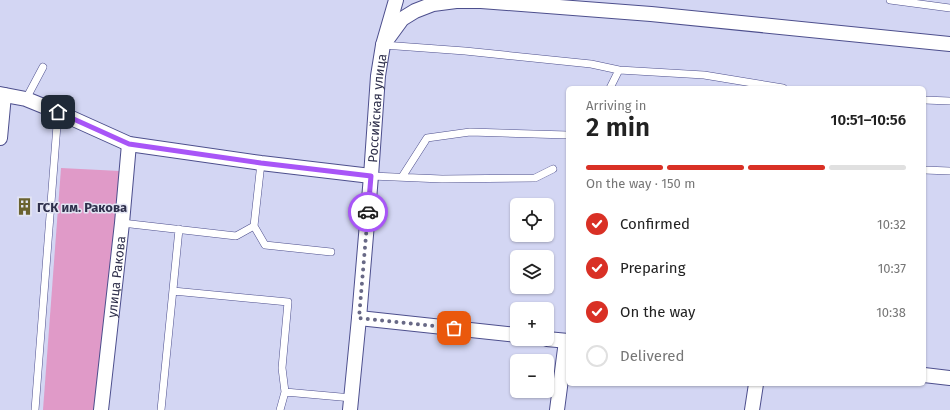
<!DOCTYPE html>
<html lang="en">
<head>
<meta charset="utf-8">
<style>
  :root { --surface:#fff; --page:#f6f6f6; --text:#222; --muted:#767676; --line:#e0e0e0; --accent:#d93025 }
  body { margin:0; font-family:"Fira Sans",sans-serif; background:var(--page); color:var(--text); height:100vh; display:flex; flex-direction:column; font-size:15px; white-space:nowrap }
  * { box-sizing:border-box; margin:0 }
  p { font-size:13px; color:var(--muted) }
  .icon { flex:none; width:22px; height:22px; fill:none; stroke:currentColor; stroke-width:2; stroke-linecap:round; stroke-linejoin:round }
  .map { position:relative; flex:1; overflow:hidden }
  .panel { position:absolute; left:566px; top:86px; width:360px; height:300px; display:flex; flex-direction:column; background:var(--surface); border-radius:6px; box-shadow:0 1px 3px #0004 }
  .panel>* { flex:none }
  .fabs { position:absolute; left:510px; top:198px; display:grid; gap:8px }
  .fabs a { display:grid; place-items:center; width:44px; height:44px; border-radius:6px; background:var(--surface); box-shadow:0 1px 3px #0004; font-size:20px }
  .pin { position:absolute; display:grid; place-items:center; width:34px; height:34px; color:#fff; margin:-17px; border-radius:8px; box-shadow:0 2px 6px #0006 }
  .courier { position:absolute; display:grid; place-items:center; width:40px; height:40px; margin:-20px; border:3px solid #a855f7; border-radius:50%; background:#fff; color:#222; box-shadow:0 1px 5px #0007 }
  .summary em { font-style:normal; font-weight:600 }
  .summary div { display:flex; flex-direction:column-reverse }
  .summary { display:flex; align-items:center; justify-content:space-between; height:68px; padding:0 20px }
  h1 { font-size:26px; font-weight:600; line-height:30px }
  .bar { display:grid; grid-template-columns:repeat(4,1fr); gap:6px 4px; align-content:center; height:48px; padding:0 20px }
  .bar i { height:5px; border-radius:3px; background:var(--line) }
  .bar .selected { background:var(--accent) }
  .bar p { grid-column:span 4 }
  ol { padding:0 20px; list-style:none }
  li { display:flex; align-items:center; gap:12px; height:44px }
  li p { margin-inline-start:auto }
  li .icon { padding:4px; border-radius:50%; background:var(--accent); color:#fff; stroke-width:4 }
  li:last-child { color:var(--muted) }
  li i { width:22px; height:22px; border:2px solid var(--line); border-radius:50% }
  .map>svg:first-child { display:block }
  .green { fill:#e09ac8 }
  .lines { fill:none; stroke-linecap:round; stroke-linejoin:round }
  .lane-casing { stroke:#4d4f8d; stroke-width:8 }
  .street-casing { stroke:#4d4f8d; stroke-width:16 }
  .lane { stroke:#fff; stroke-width:7 }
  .street { stroke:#fff; stroke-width:14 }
  .done { stroke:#686986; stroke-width:4; stroke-dasharray:0 7.2 }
  .route { stroke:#a855f7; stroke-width:5 }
  .labels { text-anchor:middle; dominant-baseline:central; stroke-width:3; stroke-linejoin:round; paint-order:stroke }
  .street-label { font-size:13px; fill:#2e2f4b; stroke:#e2e4f3 }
  .poi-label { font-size:13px; font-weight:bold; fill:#2e2f4b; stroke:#e2e4f3; text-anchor:start }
</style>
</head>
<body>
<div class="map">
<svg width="950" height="410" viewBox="0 0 950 410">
  <rect width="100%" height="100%" fill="#d3d6f3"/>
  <!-- green -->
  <path class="green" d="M61,168L120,171L95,410H43Z"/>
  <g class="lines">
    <defs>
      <path id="lane" d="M890,0L950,8
        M383,45L465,51L591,64L619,70
        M610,88L619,70L704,75L783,88
        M26,99L43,67
        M924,100L950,101
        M261,163L254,226L265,245L331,252
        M924,170L950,171
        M371,176L442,179L535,178L553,169
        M402,177L427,138L470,132L568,135
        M122,223L236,236L254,226
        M173,291L288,302L282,368L285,392
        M35,410L58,112
        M161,410L179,229
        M280,410L285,392L352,398"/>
      <g id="street">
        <path d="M383,45L402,19L415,11L433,4L456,1H481L651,14L950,44"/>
        <path d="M0,94L26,99L58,112L129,144L261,163L371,176"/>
        <path d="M0,138L4,95"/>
        <path d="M359,318L517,335"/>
        <path d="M547,339L568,341"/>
        <path d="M924,375L950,378"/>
        <path id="s1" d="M101,410L122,223L129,144"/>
        <path id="s2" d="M350,410L359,318L371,176L378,76L383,45L396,0"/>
        <path d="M557,410L566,341"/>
        <path d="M752,410L756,384"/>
      </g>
    </defs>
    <!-- lane casing -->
    <use href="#lane" class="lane-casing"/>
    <!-- street casing -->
    <use href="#street" class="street-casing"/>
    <!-- lane -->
    <use href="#lane" class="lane"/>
    <!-- street -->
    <use href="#street" class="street"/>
  </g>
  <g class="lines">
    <!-- done -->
    <path class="done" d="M368,212L359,318L454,328"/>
    <!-- route -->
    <path class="route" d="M58,112L129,144L261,163L371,176L368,212"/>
  </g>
  <!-- icons -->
  <defs>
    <symbol id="building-bare" viewBox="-9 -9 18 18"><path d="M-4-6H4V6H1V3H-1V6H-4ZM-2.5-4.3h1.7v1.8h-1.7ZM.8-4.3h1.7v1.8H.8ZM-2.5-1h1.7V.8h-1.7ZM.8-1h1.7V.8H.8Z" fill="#6a622f" stroke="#e2e4f3" stroke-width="2.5" paint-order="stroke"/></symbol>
  </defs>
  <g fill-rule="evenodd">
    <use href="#building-bare" x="12" y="194" width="25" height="25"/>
  </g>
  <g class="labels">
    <!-- street labels -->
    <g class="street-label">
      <text stroke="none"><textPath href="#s2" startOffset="303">Российская улица</textPath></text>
      <text stroke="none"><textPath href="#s1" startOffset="134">улица Ракова</textPath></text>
    </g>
    <!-- poi labels -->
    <g class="poi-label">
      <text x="37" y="207">ГСК им. Ракова</text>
    </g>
  </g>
</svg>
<div class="fabs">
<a><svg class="icon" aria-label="locate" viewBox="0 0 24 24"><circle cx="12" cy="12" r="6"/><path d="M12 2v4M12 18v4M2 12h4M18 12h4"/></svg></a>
<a><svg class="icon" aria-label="layers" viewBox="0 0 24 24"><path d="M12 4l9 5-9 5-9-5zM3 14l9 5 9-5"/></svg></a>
<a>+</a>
<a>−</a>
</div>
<div class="pin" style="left:454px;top:328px;background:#ea580c"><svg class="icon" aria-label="bag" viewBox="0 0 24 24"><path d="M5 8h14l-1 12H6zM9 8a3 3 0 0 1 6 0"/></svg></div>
<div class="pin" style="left:58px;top:112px;background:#1f2937"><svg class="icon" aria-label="home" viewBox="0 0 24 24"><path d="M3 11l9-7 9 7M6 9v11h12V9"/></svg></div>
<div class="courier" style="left:368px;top:212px"><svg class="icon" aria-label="car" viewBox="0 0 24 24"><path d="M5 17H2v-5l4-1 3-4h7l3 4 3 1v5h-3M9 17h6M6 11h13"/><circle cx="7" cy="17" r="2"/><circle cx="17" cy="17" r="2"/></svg></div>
<section class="panel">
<div class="summary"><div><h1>2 min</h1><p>Arriving in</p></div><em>10:51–10:56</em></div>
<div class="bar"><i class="selected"></i><i class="selected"></i><i class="selected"></i><i></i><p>On the way · 150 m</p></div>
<ol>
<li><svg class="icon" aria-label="check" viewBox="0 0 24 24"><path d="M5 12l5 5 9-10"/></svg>Confirmed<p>10:32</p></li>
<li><svg class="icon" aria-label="check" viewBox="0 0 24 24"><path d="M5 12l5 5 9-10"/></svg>Preparing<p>10:37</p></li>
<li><svg class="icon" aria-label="check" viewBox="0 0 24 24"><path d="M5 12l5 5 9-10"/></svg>On the way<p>10:38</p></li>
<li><i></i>Delivered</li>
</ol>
</section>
</div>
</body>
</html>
